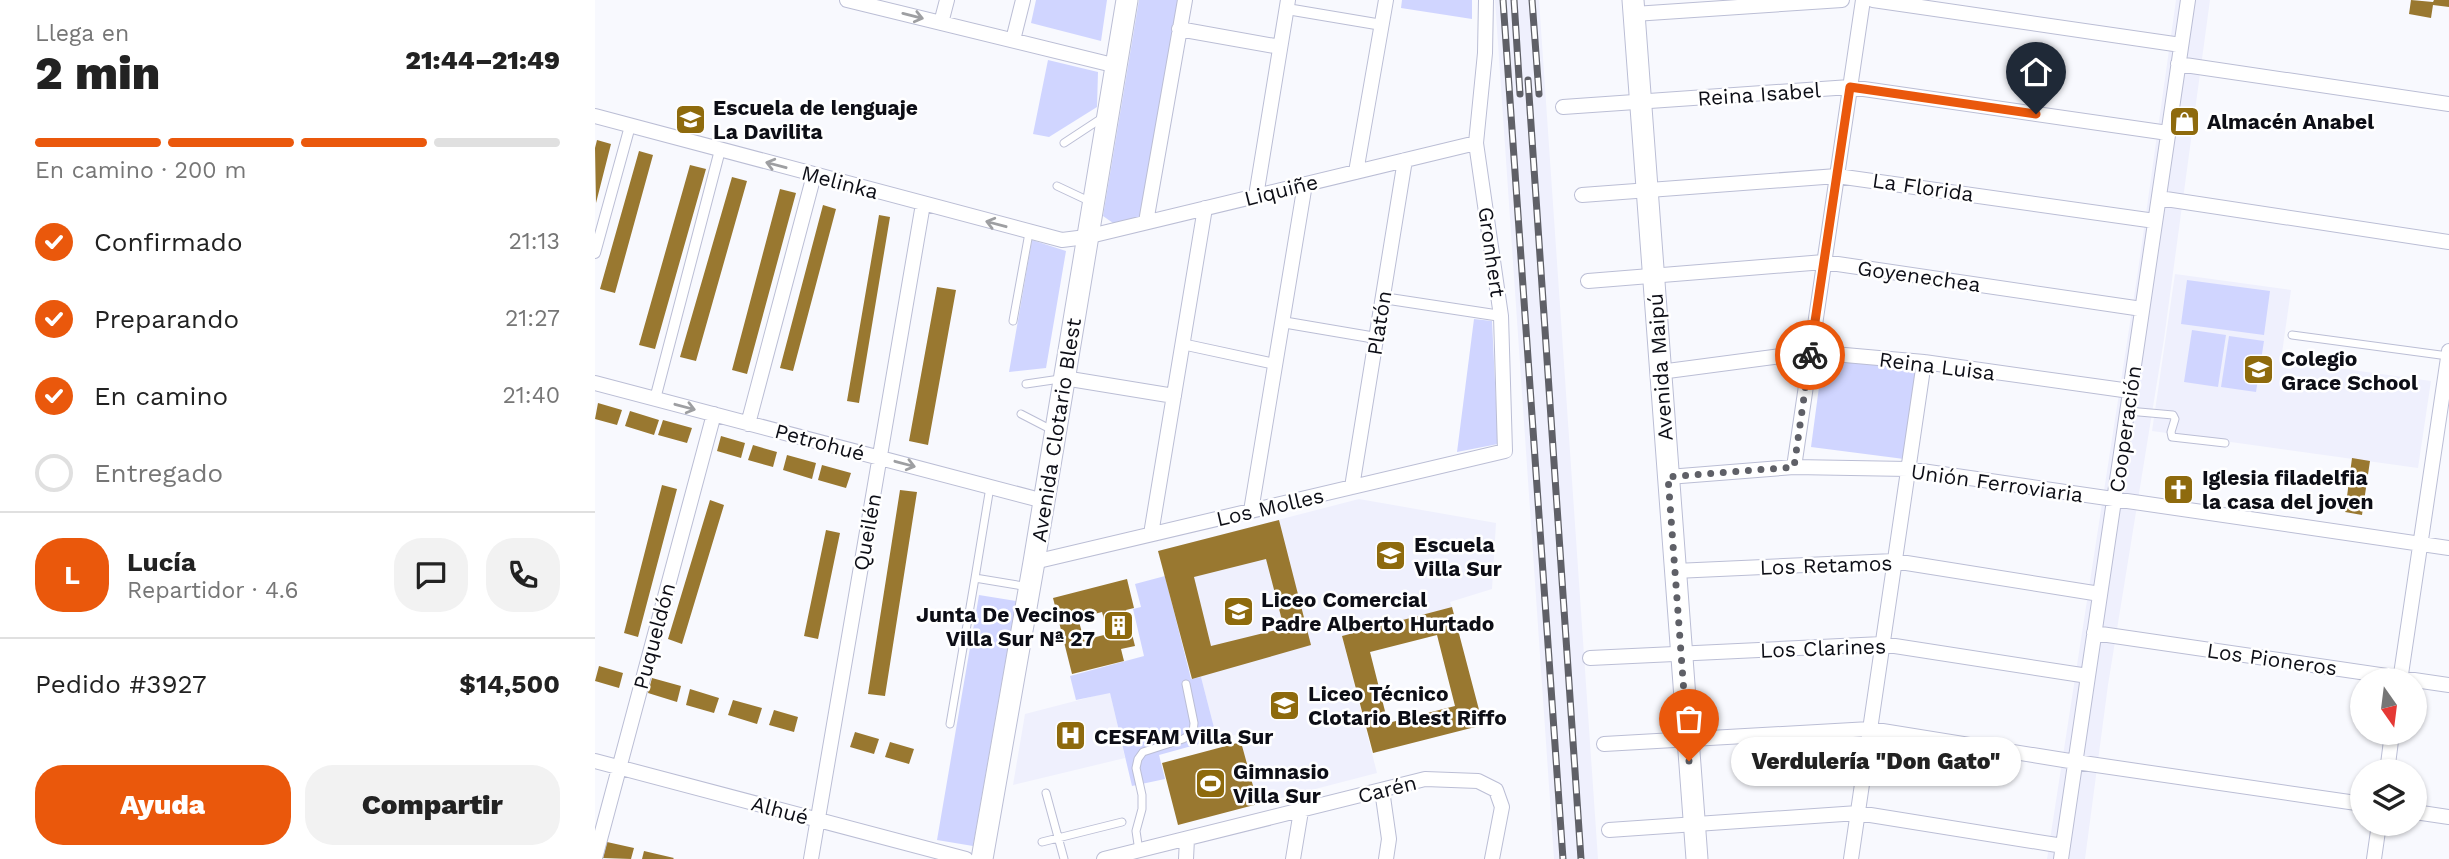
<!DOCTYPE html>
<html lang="es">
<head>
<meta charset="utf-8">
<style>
  :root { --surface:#fff; --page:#f2f2f2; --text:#222; --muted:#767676; --line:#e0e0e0; --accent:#ea580c }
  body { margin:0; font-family:"Work Sans",sans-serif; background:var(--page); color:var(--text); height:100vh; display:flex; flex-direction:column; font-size:26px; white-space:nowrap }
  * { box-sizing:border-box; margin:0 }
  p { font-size:23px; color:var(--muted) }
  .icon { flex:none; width:38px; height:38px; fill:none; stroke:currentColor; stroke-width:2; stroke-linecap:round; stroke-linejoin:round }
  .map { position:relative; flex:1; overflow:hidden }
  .drawer { display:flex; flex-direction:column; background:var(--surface); width:595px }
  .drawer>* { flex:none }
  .needle { width:46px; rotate:166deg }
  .fabs { position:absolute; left:1755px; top:668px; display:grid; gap:14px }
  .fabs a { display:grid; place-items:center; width:77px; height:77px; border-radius:50%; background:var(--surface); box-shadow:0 2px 5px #0004; font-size:35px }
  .pin { position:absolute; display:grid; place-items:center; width:60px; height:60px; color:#fff; margin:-72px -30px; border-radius:50% 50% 50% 0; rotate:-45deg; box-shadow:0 0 7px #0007 }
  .pin .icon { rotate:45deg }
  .courier { position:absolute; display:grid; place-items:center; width:70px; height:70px; margin:-35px; border:5px solid #ea580c; border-radius:50%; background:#fff; color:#222; box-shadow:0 2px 9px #0007 }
  .bubble { position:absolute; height:49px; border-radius:24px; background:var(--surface); box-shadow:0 2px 5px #0004; font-size:23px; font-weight:800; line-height:49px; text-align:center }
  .headline em { font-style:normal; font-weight:800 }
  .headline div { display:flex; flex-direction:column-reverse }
  .headline { display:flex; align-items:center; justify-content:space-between; height:119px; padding:0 35px }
  h1 { font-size:46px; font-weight:800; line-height:52px }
  .bar { display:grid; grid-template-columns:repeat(4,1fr); gap:10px 7px; align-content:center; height:84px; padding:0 35px }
  .bar i { height:9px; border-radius:5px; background:var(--line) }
  .bar .current { background:var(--accent) }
  .bar p { grid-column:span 4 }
  .line { display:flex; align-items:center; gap:18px; padding:0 35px; border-top:2px solid var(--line) }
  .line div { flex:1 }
  .round { display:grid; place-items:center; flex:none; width:74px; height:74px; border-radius:28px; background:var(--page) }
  ol { padding:0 35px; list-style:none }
  li { display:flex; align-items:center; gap:21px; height:77px }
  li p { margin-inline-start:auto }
  li .icon { padding:7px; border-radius:50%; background:var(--accent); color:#fff; stroke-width:4 }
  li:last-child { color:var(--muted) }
  li i { width:38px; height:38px; border:4px solid var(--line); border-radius:50% }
  .cta { display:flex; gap:14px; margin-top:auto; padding:14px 35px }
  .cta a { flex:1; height:80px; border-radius:28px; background:var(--accent); color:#fff; font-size:28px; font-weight:800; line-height:80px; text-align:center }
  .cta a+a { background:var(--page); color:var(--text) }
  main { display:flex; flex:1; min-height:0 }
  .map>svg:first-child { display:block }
  .built { fill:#eff0fd }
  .green { fill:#d0d5ff }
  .building { fill:#997830; fill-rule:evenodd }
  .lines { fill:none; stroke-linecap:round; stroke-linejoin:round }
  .service-casing { stroke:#bbbed5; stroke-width:9 }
  .pedestrian-casing { stroke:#bbbed5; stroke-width:12 }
  .minor-casing { stroke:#bbbed5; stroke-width:16 }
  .secondary-casing { stroke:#bbbed5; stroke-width:23 }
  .service { stroke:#fff; stroke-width:7 }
  .pedestrian { stroke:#fff; stroke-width:10 }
  .minor { stroke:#fff; stroke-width:14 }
  .secondary { stroke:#fff; stroke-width:21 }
  .rail-casing { stroke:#5f6067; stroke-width:7 }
  .rail { stroke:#fff; stroke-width:4.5; stroke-dasharray:13; stroke-linecap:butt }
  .oneway { stroke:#9e9fa2 }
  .done { stroke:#5f6067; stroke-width:7; stroke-dasharray:0 12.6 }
  .route { stroke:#ea580c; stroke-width:9 }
  .labels { text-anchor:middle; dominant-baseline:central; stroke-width:5; stroke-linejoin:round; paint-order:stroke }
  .street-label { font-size:21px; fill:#0d0e16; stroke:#fff }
  .poi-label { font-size:21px; font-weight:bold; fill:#0d0e16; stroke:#fff; text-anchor:start }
</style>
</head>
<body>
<main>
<section class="drawer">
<div class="headline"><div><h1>2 min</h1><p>Llega en</p></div><em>21:44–21:49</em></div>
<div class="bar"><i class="current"></i><i class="current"></i><i class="current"></i><i></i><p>En camino · 200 m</p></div>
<ol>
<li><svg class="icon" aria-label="check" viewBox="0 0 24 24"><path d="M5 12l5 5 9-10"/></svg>Confirmado<p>21:13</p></li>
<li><svg class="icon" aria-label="check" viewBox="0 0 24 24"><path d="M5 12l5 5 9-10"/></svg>Preparando<p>21:27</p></li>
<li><svg class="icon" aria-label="check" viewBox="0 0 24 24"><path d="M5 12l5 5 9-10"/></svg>En camino<p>21:40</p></li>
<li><i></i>Entregado</li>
</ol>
<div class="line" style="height:126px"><b class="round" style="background:var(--accent);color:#fff">L</b><div><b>Lucía</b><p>Repartidor · 4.6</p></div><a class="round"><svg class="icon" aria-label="chat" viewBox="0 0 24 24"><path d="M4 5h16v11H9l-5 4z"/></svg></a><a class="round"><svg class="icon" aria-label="phone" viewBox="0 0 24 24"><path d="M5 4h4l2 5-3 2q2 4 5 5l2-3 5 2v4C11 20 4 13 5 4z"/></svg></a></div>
<div class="line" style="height:91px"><div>Pedido #3927</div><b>$14,500</b></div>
<div class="cta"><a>Ayuda</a><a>Compartir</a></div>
</section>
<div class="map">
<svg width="1854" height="859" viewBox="0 0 1854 859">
  <rect width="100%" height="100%" fill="#f8f9fe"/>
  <!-- built -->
  <path class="built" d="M900,0H944L1003,859H959Z
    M1581,0H1615L1569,339L1513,685L1490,859H1452L1543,271Z
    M1580,274L1696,290L1686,360L1836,381L1823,468L1557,431Z
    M764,499L901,523L897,589L855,602L857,607L747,636L782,773L663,804L644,734L622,739L606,677L597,679L563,551Z
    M515,692L530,758L418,785L430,714Z"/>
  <!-- green -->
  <path class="green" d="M441,0H512L506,41L436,23Z
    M544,0H585L549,216L518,223L508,216Z
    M807,0H877V19L806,8Z
    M453,60L503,72L502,107L454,137L438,134Z
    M437,240L471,251L451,368L414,372Z
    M1592,280L1675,291L1669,335L1586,324Z
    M879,319L897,321L903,444L862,452Z
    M1597,330L1631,335L1623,387L1589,382Z
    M1634,336L1669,341L1661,392L1626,387Z
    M1228,357L1321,369L1309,459L1216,447Z
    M570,576L596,679L606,677L622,739L564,755L570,779L537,786L515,693L481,700L475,676L549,656L538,609L546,607L540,584Z
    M384,595L421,601L378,846L342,840Z"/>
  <!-- building -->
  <path class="building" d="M1816,0L1838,2L1839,0H1854V7L1838,5L1836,18L1814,14Z
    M2,140L16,144L1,203L0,148Z
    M44,151L58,155L20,293L5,289Z
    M95,165L111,169L60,349L44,345Z
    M137,177L152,181L101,361L85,357Z
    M185,189L201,193L152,374L137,370Z
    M228,205L241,209L198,371L185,368Z
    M284,215L295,217L264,403L252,401Z
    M342,287L361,290L333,445L314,441Z
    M3,403L27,410L22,425L0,419Z
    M35,411L64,420L59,435L30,426Z
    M68,420L97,428L92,443L63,435Z
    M126,436L150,443L146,458L122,451Z
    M158,445L182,452L178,467L153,460Z
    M192,455L221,463L217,479L188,470Z
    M1757,458L1775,461L1767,515L1750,512Z
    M227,465L256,473L251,488L223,480Z
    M67,485L82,489L43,637L29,633Z
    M305,490L322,492L290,696L273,694Z
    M115,500L129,505L87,644L73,639Z
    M684,520L716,645L597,679L563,551ZM671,559L689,628L616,646L599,577Z
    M231,530L245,533L223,639L209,636Z
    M532,579L539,608L531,610L540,646L526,649L529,661L477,674L458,598ZM507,612L513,634L489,640L483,618Z
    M857,607L888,725L778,753L747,636ZM842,635L860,706L793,723L775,652Z
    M4,666L28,673L24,688L0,681Z
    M57,678L86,686L82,702L53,693Z
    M95,689L124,698L119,713L91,705Z
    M138,700L167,708L162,724L133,715Z
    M179,710L203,717L199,732L174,725Z
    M260,732L284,739L279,754L255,747Z
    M295,742L319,749L314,764L290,757Z
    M646,742L663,804L583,825L567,763Z
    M12,842L39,848L36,859L8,858Z
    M49,851L79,858L78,859H47Z"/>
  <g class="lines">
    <defs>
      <path id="service" d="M469,143L507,118
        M462,186L496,202
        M418,321L434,233
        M1697,335L1853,356
        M431,384L465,379
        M1533,411L1578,415L1580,419L1576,432L1577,437L1630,443
        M426,414L457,430
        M380,578L395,487
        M355,724L380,578L434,587
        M451,793L469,859
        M447,842L527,822
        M544,851L541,831L547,809V795L541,768L543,759L548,752L588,739L598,733L599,723L591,684"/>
      <path id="pedestrian" d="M692,9L787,25
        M0,253L35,126
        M788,298L906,316
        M687,322L781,338
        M587,344L680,364
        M60,399L125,150"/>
      <path id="minor" d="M252,0L522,66
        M1278,0L1586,45
        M1039,14L1247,0
        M346,23L352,0
        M584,29L685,47
        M418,40L428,0
        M1583,64L1854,104
        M968,107L1255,87L1573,133
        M0,116L467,240L491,237L881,143
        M761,172L791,0
        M987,195L1242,176L1560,221
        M661,196L693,0
        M1564,198L1854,242
        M551,222L590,0
        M993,281L1229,262L1547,309
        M1065,372L1216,352L1329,362L1535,391
        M469,378L579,396
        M0,383L449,501
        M153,424L219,175
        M1199,467L1268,0
        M1073,477L1199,467L1313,469L1854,548
        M757,487L810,160
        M656,511L710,184
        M556,534L610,208
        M439,562L910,451L906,316L881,143L890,53L891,0
        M1080,571L1299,561L1505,594
        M1499,633L1854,685
        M995,658L1287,644L1493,676
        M1805,681L1854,351
        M1009,744L1275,729L1481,762L1768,804
        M0,761L371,859
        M1792,772L1797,733
        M787,790L794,839L791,859
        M1820,812L1854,817
        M1014,830L1263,813L1468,846
        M0,858L119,414
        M216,859L328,204
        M509,859L830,779L883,781L901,790L907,807L897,859
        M591,859L592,839
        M698,859L706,811
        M1256,859L1329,362
        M1466,859L1593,0
        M1779,859L1784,824"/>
      <path id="secondary" d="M1038,0L1102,859
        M387,859L439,562L532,0"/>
    </defs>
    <!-- service casing -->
    <use href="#service" class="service-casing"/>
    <!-- pedestrian casing -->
    <use href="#pedestrian" class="pedestrian-casing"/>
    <!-- minor casing -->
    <use href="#minor" class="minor-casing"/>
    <!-- secondary casing -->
    <use href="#secondary" class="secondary-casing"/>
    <!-- service -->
    <use href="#service" class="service"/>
    <!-- pedestrian -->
    <use href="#pedestrian" class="pedestrian"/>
    <!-- minor -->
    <use href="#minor" class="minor"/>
    <!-- secondary -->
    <use href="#secondary" class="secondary"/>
    <defs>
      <path id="rail" d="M908,0L968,859
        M919,0L925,94
        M937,0L944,94
        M933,80L986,859"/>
    </defs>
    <!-- rail casing -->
    <use href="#rail" class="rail-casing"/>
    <!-- rail -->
    <use href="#rail" class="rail"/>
  </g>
  <!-- one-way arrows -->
  <defs><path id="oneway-shaft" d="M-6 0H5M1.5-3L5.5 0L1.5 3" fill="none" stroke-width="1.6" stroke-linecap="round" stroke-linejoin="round" transform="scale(1.75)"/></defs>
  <g class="oneway">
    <use href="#oneway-shaft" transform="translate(318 16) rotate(14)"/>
    <use href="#oneway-shaft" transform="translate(181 165) rotate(-165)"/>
    <use href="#oneway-shaft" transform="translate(401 224) rotate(-165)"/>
    <use href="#oneway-shaft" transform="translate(90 407) rotate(15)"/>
    <use href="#oneway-shaft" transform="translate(310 464) rotate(15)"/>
  </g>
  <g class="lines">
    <!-- done -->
    <path class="done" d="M1094,761L1073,477L1199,467L1215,355"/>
    <!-- route -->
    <path class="route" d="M1215,355L1255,87L1441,114"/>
  </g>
  <!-- icons -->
  <defs>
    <symbol id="school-square" viewBox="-11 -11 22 22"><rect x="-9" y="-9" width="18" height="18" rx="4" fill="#8e6a0d" stroke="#fff"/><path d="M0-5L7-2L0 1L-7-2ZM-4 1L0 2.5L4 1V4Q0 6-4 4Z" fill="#fff"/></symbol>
    <symbol id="shop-square" viewBox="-11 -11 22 22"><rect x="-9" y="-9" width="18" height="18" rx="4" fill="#8e6a0d" stroke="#fff"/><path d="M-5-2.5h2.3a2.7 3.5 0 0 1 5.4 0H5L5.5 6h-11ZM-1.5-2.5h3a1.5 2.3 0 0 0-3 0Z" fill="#fff"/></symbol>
    <symbol id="church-square" viewBox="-11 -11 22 22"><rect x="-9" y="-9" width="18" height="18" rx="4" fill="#8e6a0d" stroke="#fff"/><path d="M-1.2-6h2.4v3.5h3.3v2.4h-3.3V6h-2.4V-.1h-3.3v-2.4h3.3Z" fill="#fff"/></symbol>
    <symbol id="building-square" viewBox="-11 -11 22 22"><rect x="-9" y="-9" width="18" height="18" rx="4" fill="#8e6a0d" stroke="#fff"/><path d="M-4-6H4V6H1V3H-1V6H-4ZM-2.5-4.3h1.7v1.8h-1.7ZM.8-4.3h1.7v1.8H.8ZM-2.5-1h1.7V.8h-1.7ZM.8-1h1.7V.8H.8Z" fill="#fff"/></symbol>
    <symbol id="hospital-square" viewBox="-11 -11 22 22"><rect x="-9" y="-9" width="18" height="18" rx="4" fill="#8e6a0d" stroke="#fff"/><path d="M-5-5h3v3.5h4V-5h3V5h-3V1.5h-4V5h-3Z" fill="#fff"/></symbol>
    <symbol id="stadium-square" viewBox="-11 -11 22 22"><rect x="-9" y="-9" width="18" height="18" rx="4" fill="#8e6a0d" stroke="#fff"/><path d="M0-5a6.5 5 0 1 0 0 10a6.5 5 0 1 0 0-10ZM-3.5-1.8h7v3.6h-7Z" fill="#fff"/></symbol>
  </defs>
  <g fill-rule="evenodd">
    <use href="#school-square" x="78" y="102" width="35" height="35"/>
    <use href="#shop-square" x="1572" y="104" width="35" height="35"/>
    <use href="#school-square" x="1646" y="352" width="35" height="35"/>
    <use href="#church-square" x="1566" y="472" width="35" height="35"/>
    <use href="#school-square" x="778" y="538" width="35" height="35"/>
    <use href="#school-square" x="626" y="594" width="35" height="35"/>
    <use href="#building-square" x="506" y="608" width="35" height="35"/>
    <use href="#school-square" x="672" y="688" width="35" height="35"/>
    <use href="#hospital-square" x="458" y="718" width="35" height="35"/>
    <use href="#stadium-square" x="598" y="766" width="35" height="35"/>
  </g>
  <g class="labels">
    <!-- street labels -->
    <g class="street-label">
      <text transform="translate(1164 94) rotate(-4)">Reina Isabel</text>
      <text transform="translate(245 182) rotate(15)">Melinka</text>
      <text transform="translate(1328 187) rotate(8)">La Florida</text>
      <text transform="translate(686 190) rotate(-14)">Liquiñe</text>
      <text transform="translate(897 252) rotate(82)">Gronhert</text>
      <text transform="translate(1324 276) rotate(8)">Goyenechea</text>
      <text transform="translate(784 323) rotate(-81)">Platón</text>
      <text transform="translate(1342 366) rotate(7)">Reina Luisa</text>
      <text transform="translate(1065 367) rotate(-94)">Avenida Maipú</text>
      <text transform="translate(1530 429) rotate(-82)">Cooperación</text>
      <text transform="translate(461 430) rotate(-81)">Avenida Clotario Blest</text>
      <text transform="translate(225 442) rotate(15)">Petrohué</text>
      <text transform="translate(1402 483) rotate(8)">Unión Ferroviaria</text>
      <text transform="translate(675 507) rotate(-13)">Los Molles</text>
      <text transform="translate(272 532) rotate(-80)">Queilén</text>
      <text transform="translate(1231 565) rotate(-2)">Los Retamos</text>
      <text transform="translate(59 636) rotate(-75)">Puqueldón</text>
      <text transform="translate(1228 648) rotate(-2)">Los Clarines</text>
      <text transform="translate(1677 659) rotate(8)">Los Pioneros</text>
      <text transform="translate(792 789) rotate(-14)">Carén</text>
      <text transform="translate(185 810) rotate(15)">Alhué</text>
    </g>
    <!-- poi labels -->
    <g class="poi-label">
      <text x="118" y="107">Escuela de lenguaje<tspan x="118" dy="24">La Davilita</tspan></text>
      <text x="1612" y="121">Almacén Anabel</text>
      <text x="1686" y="358">Colegio<tspan x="1686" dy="24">Grace School</tspan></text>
      <text x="1607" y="477">Iglesia filadelfia<tspan x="1607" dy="24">la casa del joven</tspan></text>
      <text x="819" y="544">Escuela<tspan x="819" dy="24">Villa Sur</tspan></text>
      <text x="666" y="599">Liceo Comercial<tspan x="666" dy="24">Padre Alberto Hurtado</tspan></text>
      <text x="500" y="614" text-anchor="end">Junta De Vecinos<tspan x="500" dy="24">Villa Sur Nª 27</tspan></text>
      <text x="713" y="693">Liceo Técnico<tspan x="713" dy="24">Clotario Blest Riffo</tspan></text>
      <text x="499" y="736">CESFAM Villa Sur</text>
      <text x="638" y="771">Gimnasio<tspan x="638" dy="24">Villa Sur</tspan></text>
    </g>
  </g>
</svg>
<div class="fabs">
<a><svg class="needle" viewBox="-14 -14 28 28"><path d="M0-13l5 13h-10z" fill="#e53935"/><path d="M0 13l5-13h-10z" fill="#767676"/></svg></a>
<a><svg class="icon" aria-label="layers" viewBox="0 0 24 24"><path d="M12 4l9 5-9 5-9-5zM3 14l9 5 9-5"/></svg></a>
</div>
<div class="pin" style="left:1094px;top:761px;background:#ea580c"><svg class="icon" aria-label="bag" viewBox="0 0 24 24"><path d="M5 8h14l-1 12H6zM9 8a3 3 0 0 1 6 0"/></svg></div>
<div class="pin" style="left:1441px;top:114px;background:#1f2937"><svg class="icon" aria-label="home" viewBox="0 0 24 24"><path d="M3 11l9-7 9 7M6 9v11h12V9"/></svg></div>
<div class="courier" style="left:1215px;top:355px"><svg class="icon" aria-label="bike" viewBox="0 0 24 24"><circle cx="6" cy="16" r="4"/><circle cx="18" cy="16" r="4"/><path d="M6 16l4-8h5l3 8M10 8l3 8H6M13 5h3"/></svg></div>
<div class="bubble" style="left:1136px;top:737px;width:290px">Verdulería &quot;Don Gato&quot;</div>
</div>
</main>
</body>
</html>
